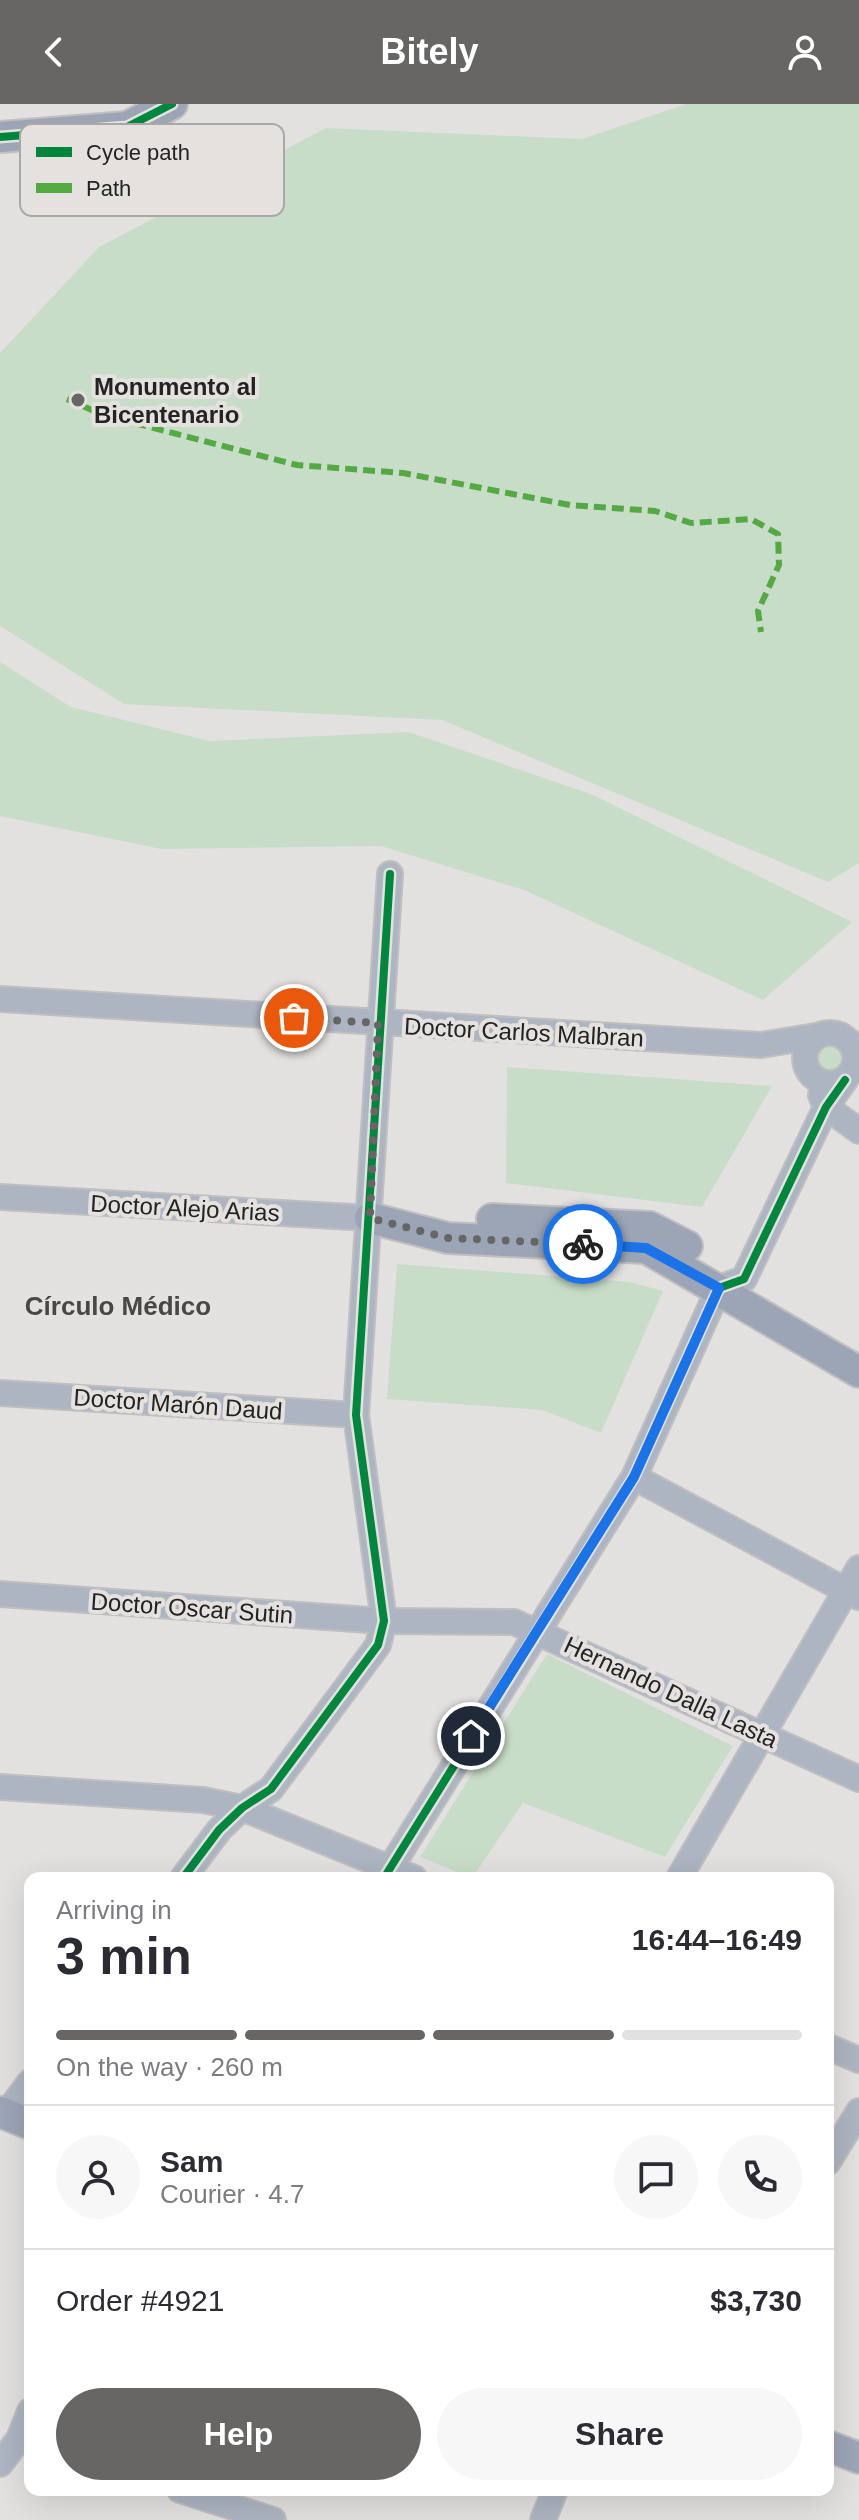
<!DOCTYPE html>
<html lang="en">
<head>
<meta charset="utf-8">
<style>
  :root { --surface:#fff; --page:#f7f7f7; --text:#2b2b33; --muted:#7c7c81; --line:#e1e1e2; --accent:#676664 }
  body { margin:0; font-family:Helvetica,sans-serif; background:var(--page); color:var(--text); height:100vh; display:flex; flex-direction:column; font-size:30px; white-space:nowrap }
  * { box-sizing:border-box; margin:0 }
  p { font-size:26px; color:var(--muted) }
  .icon { flex:none; width:44px; height:44px; fill:none; stroke:currentColor; stroke-width:2; stroke-linecap:round; stroke-linejoin:round }
  .map { position:relative; flex:1; overflow:hidden }
  .drawer { position:absolute; left:24px; top:1768px; width:810px; height:624px; display:flex; flex-direction:column; background:var(--surface); border-radius:16px; box-shadow:0 8px 32px #0002 }
  .drawer>* { flex:none }
  .pin { position:absolute; display:grid; place-items:center; width:68px; height:68px; color:#fff; margin:-34px; border:4px solid #fff; border-radius:50%; box-shadow:0 2px 8px #0007 }
  .courier { position:absolute; display:grid; place-items:center; width:80px; height:80px; margin:-40px; border:6px solid #1a73e8; border-radius:50%; background:#fff; color:#222; box-shadow:0 2px 10px #0007 }
  .summary em { font-style:normal; font-weight:800 }
  .summary div { display:flex; flex-direction:column-reverse }
  .summary { display:flex; align-items:center; justify-content:space-between; height:136px; padding:0 32px }
  h1 { font-size:52px; font-weight:800; line-height:60px }
  .bar { display:grid; grid-template-columns:repeat(4,1fr); gap:12px 8px; align-content:center; height:96px; padding:0 32px }
  .bar i { height:10px; border-radius:6px; background:var(--line) }
  .bar .active { background:var(--accent) }
  .bar p { grid-column:span 4 }
  .line { display:flex; align-items:center; gap:20px; padding:0 32px; border-top:2px solid var(--line) }
  .line div { flex:1 }
  .round { display:grid; place-items:center; flex:none; width:84px; height:84px; border-radius:42px; background:var(--page) }
  .action { display:flex; gap:16px; margin-top:auto; padding:16px 32px }
  .action a { flex:1; height:92px; border-radius:48px; background:var(--accent); color:#fff; font-size:32px; font-weight:800; line-height:92px; text-align:center }
  .action a+a { background:var(--page); color:var(--text) }
  header { display:flex; justify-content:space-between; align-items:center; height:104px; padding:0 32px; background:var(--accent); color:#fff; font-size:36px; font-weight:800 }
  .map>svg:first-child { display:block }
  .green { fill:#c8ddc7 }
  .lines { fill:none; stroke-linecap:round; stroke-linejoin:round }
  .minor-casing { stroke:#c0bfbf; stroke-width:28 }
  .major-casing { stroke:#c0bfbf; stroke-width:34 }
  .minor { stroke:#adb5c2; stroke-width:24 }
  .major { stroke:#9ca5b6; stroke-width:30 }
  .quiet { stroke:#53aa43; stroke-width:6; stroke-dasharray:12 6; stroke-linecap:butt }
  .cycleway-casing { stroke:#e4e1df; stroke-width:13 }
  .cycleway { stroke:#00873e; stroke-width:8 }
  .done { stroke:#676664; stroke-width:8; stroke-dasharray:0 14.4 }
  .route { stroke:#1a73e8; stroke-width:10 }
  .poi-dot { fill:#676664; stroke:#e4e1df; stroke-width:3 }
  .labels { text-anchor:middle; dominant-baseline:central; stroke-width:8; stroke-linejoin:round; paint-order:stroke }
  .poi-label { font-size:24px; font-weight:bold; fill:#242322; stroke:#e4e1df; text-anchor:start }
  .street-label { font-size:24px; fill:#242322; stroke:#e4e1df }
  .neighbourhood-label { font-size:26px; font-weight:bold; fill:#494745; stroke:#e4e1df }
  .key { fill:#e4e1df; stroke:#aaa8a6; stroke-width:2 }
  .key-label { font-size:22px; fill:#242322 }
</style>
</head>
<body>
<header><svg class="icon" aria-label="back" viewBox="0 0 24 24"><path d="M15 5l-7 7 7 7"/></svg>Bitely<svg class="icon" aria-label="person" viewBox="0 0 24 24"><circle cx="12" cy="8" r="4"/><path d="M4 21q1-7 8-7t8 7"/></svg></header>
<div class="map">
<svg width="859" height="2416" viewBox="0 0 859 2416">
  <rect width="100%" height="100%" fill="#e3e1e0"/>
  <!-- green -->
  <path class="green" d="M686,0H859V759L828,778L442,616L124,600L0,522V249L99,143L326,24L582,35Z
    M0,558L71,603L210,637L409,628L591,690L852,818L763,896L524,786L381,742L161,745L0,712Z
    M814 954a16 16 0 1 1 32 0a16 16 0 1 1-32 0Z
    M507,963L772,982L702,1103L506,1079Z
    M397,1160L630,1178L663,1187L601,1329L542,1306L387,1295Z
    M547,1550L733,1642L665,1753L523,1699L472,1774L420,1753Z"/>
  <g class="lines">
    <defs>
      <path id="minor" d="M0,895L761,941L816,932
        M805 954a25 25 0 1 1 50 0a25 25 0 1 1-50 0Z
        M821,991L826,1003L859,1027
        M0,1093L370,1114
        M0,1289L356,1311
        M634,1373L858,1493
        M0,1490L384,1517L514,1518L859,1675
        M0,1683L203,1696L242,1704L414,1774
        M183,1774L219,1726L242,1704L271,1685L378,1541L384,1517L356,1311L390,770
        M384,1774L634,1373L719,1184L744,1175L826,1003L845,976
        M679,1774L859,1464
        M828,1943L859,1956
        M6,2010L30,1978
        M828,2058L859,2007
        M0,2360L19,2335L30,2307
        M180,2386L273,2416
        M543,2416L555,2386"/>
      <path id="major" d="M0,33L127,23L172,0
        M370,1114L448,1134L646,1144L859,1268
        M492,1115L650,1123L687,1142
        M0,2008L30,2020
        M828,2342L859,2354"/>
    </defs>
    <!-- minor casing -->
    <use href="#minor" class="minor-casing"/>
    <!-- major casing -->
    <use href="#major" class="major-casing"/>
    <!-- minor -->
    <use href="#minor" class="minor"/>
    <!-- major -->
    <use href="#major" class="major"/>
    <!-- quiet -->
    <path class="quiet" d="M67,295L103,311L297,361L403,369L570,401L655,407L691,419L751,415L778,430L779,461L758,507L761,528"/>
    <defs>
      <path id="cycleway" d="M0,33L127,23L172,0
        M183,1774L219,1726L242,1704L271,1685L378,1541L384,1517L356,1311L390,770
        M384,1774L634,1373L719,1184L744,1175L826,1003L845,976"/>
    </defs>
    <!-- cycleway casing -->
    <use href="#cycleway" class="cycleway-casing"/>
    <!-- cycleway -->
    <use href="#cycleway" class="cycleway"/>
  </g>
  <g class="lines">
    <!-- done -->
    <path class="done" d="M294,914L378,919L370,1114L448,1134L583,1140"/>
    <!-- route -->
    <path class="route" d="M471,1632L634,1373L719,1184L646,1144L583,1140"/>
  </g>
  <!-- markers -->
  <circle class="poi-dot" cx="78" cy="296" r="8"/>
  <g class="labels">
    <!-- poi labels -->
    <g class="poi-label">
      <text x="94" y="282">Monumento al<tspan x="94" dy="28">Bicentenario</tspan></text>
    </g>
    <!-- street labels -->
    <g class="street-label">
      <text transform="translate(524 928) rotate(3)">Doctor Carlos Malbran</text>
      <text transform="translate(185 1104) rotate(3)">Doctor Alejo Arias</text>
      <text transform="translate(178 1300) rotate(4)">Doctor Marón Daud</text>
      <text transform="translate(192 1504) rotate(4)">Doctor Oscar Sutin</text>
      <text transform="translate(671 1588) rotate(25)">Hernando Dalla Lasta</text>
    </g>
    <!-- neighbourhood labels -->
    <g class="neighbourhood-label">
      <text x="118" y="1202">Círculo Médico</text>
    </g>
  </g>
  <!-- legend -->
  <rect x="20" y="20" width="264" height="92" rx="12" class="key"/>
  <rect x="36" y="43" width="36" height="10" fill="#00873e"/>
  <rect x="36" y="79" width="36" height="10" fill="#53aa43"/>
  <g class="key-label">
    <text x="86" y="56">Cycle path</text>
    <text x="86" y="92">Path</text>
  </g>
</svg>
<div class="pin" style="left:294px;top:914px;background:#ea580c"><svg class="icon" aria-label="bag" viewBox="0 0 24 24"><path d="M5 8h14l-1 12H6zM9 8a3 3 0 0 1 6 0"/></svg></div>
<div class="pin" style="left:471px;top:1632px;background:#1f2937"><svg class="icon" aria-label="home" viewBox="0 0 24 24"><path d="M3 11l9-7 9 7M6 9v11h12V9"/></svg></div>
<div class="courier" style="left:583px;top:1140px"><svg class="icon" aria-label="bike" viewBox="0 0 24 24"><circle cx="6" cy="16" r="4"/><circle cx="18" cy="16" r="4"/><path d="M6 16l4-8h5l3 8M10 8l3 8H6M13 5h3"/></svg></div>
<section class="drawer">
<div class="summary"><div><h1>3 min</h1><p>Arriving in</p></div><em>16:44–16:49</em></div>
<div class="bar"><i class="active"></i><i class="active"></i><i class="active"></i><i></i><p>On the way · 260 m</p></div>
<div class="line" style="height:144px"><a class="round"><svg class="icon" aria-label="person" viewBox="0 0 24 24"><circle cx="12" cy="8" r="4"/><path d="M4 21q1-7 8-7t8 7"/></svg></a><div><b>Sam</b><p>Courier · 4.7</p></div><a class="round"><svg class="icon" aria-label="chat" viewBox="0 0 24 24"><path d="M4 5h16v11H9l-5 4z"/></svg></a><a class="round"><svg class="icon" aria-label="phone" viewBox="0 0 24 24"><path d="M5 4h4l2 5-3 2q2 4 5 5l2-3 5 2v4C11 20 4 13 5 4z"/></svg></a></div>
<div class="line" style="height:104px"><div>Order #4921</div><b>$3,730</b></div>
<div class="action"><a>Help</a><a>Share</a></div>
</section>
</div>
</body>
</html>
